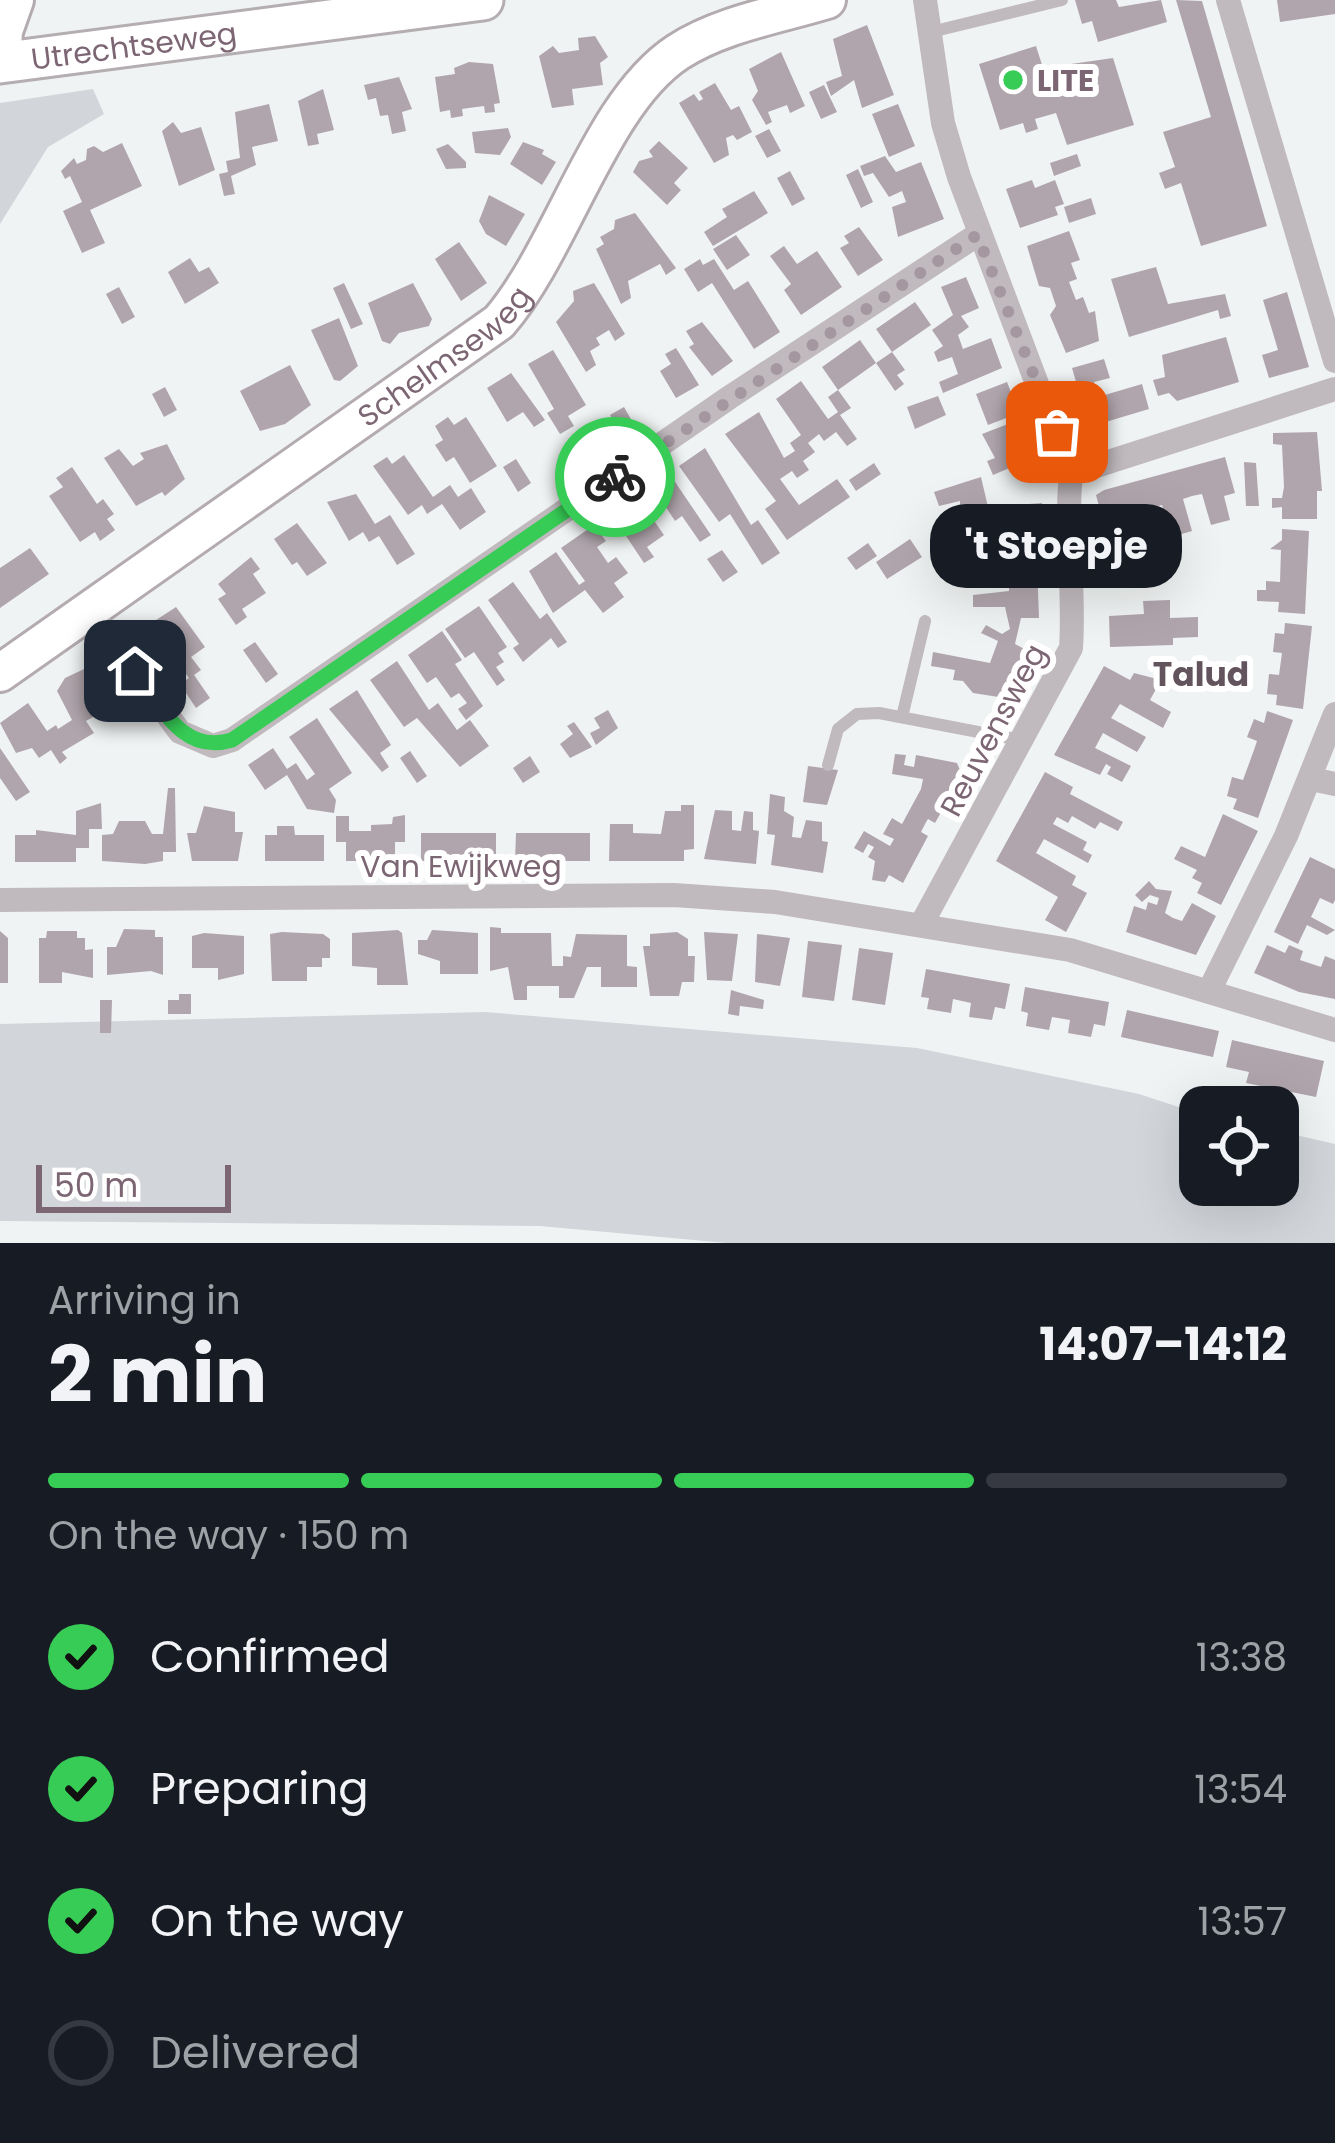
<!DOCTYPE html>
<html lang="en">
<head>
<meta charset="utf-8">
<style>
  :root { --surface:#171b24; --page:#20242c; --text:#f1f3f6; --muted:#9ea1a6; --line:#363941; --accent:#37cc55 }
  body { margin:0; font-family:Poppins,sans-serif; background:var(--page); color:var(--text); height:100vh; display:flex; flex-direction:column; font-size:45px; white-space:nowrap }
  * { box-sizing:border-box; margin:0 }
  p { font-size:39px; color:var(--muted) }
  .icon { flex:none; width:66px; height:66px; fill:none; stroke:currentColor; stroke-width:2; stroke-linecap:round; stroke-linejoin:round }
  .map { position:relative; height:1243px; overflow:hidden }
  .side { display:flex; flex-direction:column; background:var(--surface); flex:1 }
  .side>* { flex:none }
  .buttons { position:absolute; left:1179px; top:1086px; display:grid; gap:24px }
  .buttons a { display:grid; place-items:center; width:120px; height:120px; border-radius:24px; background:var(--surface); box-shadow:0 12px 48px #0002; font-size:60px }
  .scale { position:absolute; left:36px; bottom:30px; width:195px; box-sizing:border-box; padding-left:12px; border:6px solid #7d6674; border-top:0; font-size:33px; line-height:42px; white-space:nowrap; color:#7d6674; -webkit-text-stroke:9px #fff; paint-order:stroke }
  .pin { position:absolute; display:grid; place-items:center; width:102px; height:102px; color:#fff; margin:-51px; border-radius:24px; box-shadow:0 6px 18px #0006 }
  .courier { position:absolute; display:grid; place-items:center; width:120px; height:120px; margin:-60px; border:9px solid #37cc55; border-radius:50%; background:#fff; color:#222; box-shadow:0 3px 15px #0007 }
  .bubble { position:absolute; height:84px; border-radius:36px; background:var(--surface); box-shadow:0 12px 48px #0002; font-size:39px; font-weight:700; line-height:84px; text-align:center }
  .overview em { font-style:normal; font-weight:700 }
  .overview div { display:flex; flex-direction:column-reverse }
  .overview { display:flex; align-items:center; justify-content:space-between; height:204px; padding:0 48px }
  h1 { font-size:78px; font-weight:700; line-height:90px }
  .bar { display:grid; grid-template-columns:repeat(4,1fr); gap:18px 12px; align-content:center; height:144px; padding:0 48px }
  .bar i { height:15px; border-radius:9px; background:var(--line) }
  .bar .current { background:var(--accent) }
  .bar p { grid-column:span 4 }
  ol { padding:0 48px; list-style:none }
  li { display:flex; align-items:center; gap:36px; height:132px }
  li p { margin-inline-start:auto }
  li .icon { padding:12px; border-radius:50%; background:var(--accent); color:#111; stroke-width:4 }
  li:last-child { color:var(--muted) }
  li i { width:66px; height:66px; border:6px solid var(--line); border-radius:50% }
  .map>svg:first-child { display:block }
  .green { fill:#d2d5da }
  .building { fill:#b0a5ac }
  .lines { fill:none; stroke-linecap:round; stroke-linejoin:round }
  .secondary-casing { stroke:#b4abb1; stroke-width:42 }
  .primary-casing { stroke:#b4adb1; stroke-width:45 }
  .lane { stroke:#c0b9bd; stroke-width:12 }
  .street { stroke:#c0b9bd; stroke-width:24 }
  .secondary { stroke:#fff; stroke-width:36 }
  .primary { stroke:#fff; stroke-width:39 }
  .done { stroke:#a597a0; stroke-width:12; stroke-dasharray:0 21.6 }
  .route { stroke:#37cc55; stroke-width:15 }
  .poi-dot { fill:#37cc55; stroke:#fff; stroke-width:4.5 }
  .labels { text-anchor:middle; dominant-baseline:central; stroke-width:12; stroke-linejoin:round; paint-order:stroke }
  .street-label { font-size:30px; fill:#7d6674; stroke:#fff }
  .poi-label { font-size:30px; font-weight:bold; fill:#7d6674; stroke:#fff; text-anchor:start }
  .neighbourhood-label { font-size:33px; font-weight:bold; fill:#63535d; stroke:#fff }
</style>
</head>
<body>
<div class="map">
<svg width="1335" height="1243" viewBox="0 0 1335 1243">
  <rect width="100%" height="100%" fill="#f0f3f3"/>
  <!-- green -->
  <path class="green" d="M93,89L104,114L48,147L0,224V103Z
    M485,1012L917,1048L1139,1094L1200,1114V1185H1278V1131L1335,1144V1243H727L540,1226L0,1221V1024Z"/>
  <!-- building -->
  <path class="building" d="M1075,0H1116L1119,7L1161,0L1167,22L1098,42L1092,21L1082,24Z
    M1176,0L1202,1L1267,226L1201,246L1181,183L1165,189L1159,173L1175,167L1163,132L1211,117Z
    M1277,0H1335V14L1280,22Z
    M867,25L894,95L862,108L854,80L831,96L826,82L842,76L833,39Z
    M595,36L608,57L600,63L603,85L572,89L574,105L552,108L539,56L553,46L559,53L579,50L578,38Z
    M1036,46L1043,68L1113,58L1134,125L1067,145L1056,113L1035,119L1038,129L1026,133L1023,123L1000,130L979,64Z
    M781,52L805,106L790,113L787,105L768,112L772,122L766,125L752,100L758,91L749,69Z
    M469,62L493,64L500,103L494,104L495,112L485,113L484,106L469,108L462,109L463,116L451,118L450,110L440,112L435,77L455,74L454,68Z
    M399,77L412,109L402,112L406,131L392,134L388,115L380,116L376,98L368,100L364,85Z
    M715,83L731,110L739,106L752,132L737,140L733,135L726,138L729,155L714,163L679,103L694,94L699,101L703,99L699,92Z
    M824,85L837,112L821,119L809,92Z
    M323,89L334,130L317,134L319,144L308,146L298,101Z
    M269,104L278,141L252,147L256,165L231,176L235,194L224,196L219,174L228,172L226,161L240,158L235,112Z
    M898,104L915,146L889,157L872,114Z
    M173,122L181,133L201,127L215,170L179,186L162,131Z
    M508,128L511,137L500,155L475,153L472,132Z
    M769,129L781,151L767,158L755,136Z
    M659,141L688,168L674,183L681,190L667,205L633,172L639,161L653,157L649,151Z
    M523,142L544,150L542,154L556,162L542,185L510,164Z
    M122,143L142,186L90,210L105,243L82,253L63,211L82,202L70,176L65,179L61,171L74,158L77,164L86,160L87,149L94,146L103,152Z
    M448,144L466,162V168L446,169L436,149Z
    M1077,154L1081,166L1054,176L1050,163Z
    M885,156L896,172L921,162L944,219L898,237L892,207L906,202L902,191L889,197L873,173L864,176L860,166Z
    M858,169L873,202L861,208L846,175Z
    M790,171L805,199L792,206L777,178Z
    M1032,180L1035,188L1055,180L1064,204L1055,207L1058,215L1020,228L1006,189Z
    M754,191L768,213L713,246L704,232L727,217L722,209Z
    M489,195L525,214L506,246L486,234L479,221Z
    M1091,198L1096,214L1069,223L1064,207Z
    M635,213L676,268L666,275L660,264L628,281L631,298L621,304L596,249L604,244L600,237L614,229L615,220Z
    M859,227L883,260L858,276L840,248L849,243L844,236Z
    M1069,231L1080,260L1071,263L1077,279L1069,282L1076,300L1083,297L1089,313L1095,311L1099,341L1066,353L1050,315L1056,306L1050,288L1039,286L1027,246Z
    M736,235L750,255L727,270L713,249Z
    M459,242L487,283L461,301L435,259Z
    M784,246L797,264L817,251L842,287L801,315L784,290L791,284L770,256Z
    M190,258L199,272L209,267L219,283L185,304L168,272Z
    M700,259L703,265L714,259L734,290L748,281L780,332L754,349L712,283L698,292L684,269Z
    M1156,267L1168,304L1225,294L1231,316L1220,319L1218,310L1129,337L1111,279Z
    M966,277L979,308L961,316L969,327L958,335L963,349L991,338L1002,368L943,393L939,382L958,374L952,357L938,362L934,352L943,346L932,330L953,315L941,287Z
    M344,283L363,324L351,329L333,288Z
    M413,283L432,319L429,326L399,333L390,344L382,341L368,303Z
    M594,283L625,334L615,341L609,330L596,338L600,345L590,351L596,365L586,372L556,322L574,301L573,291Z
    M119,287L135,317L122,324L106,294Z
    M1287,292L1309,367L1269,378L1262,355L1278,350L1263,300Z
    M915,302L931,325L892,352L905,370L897,375L904,384L895,391L876,363L892,352L876,329Z
    M339,318L358,366L340,381L334,380L311,330Z
    M702,322L733,361L712,376L689,347L694,344L686,331Z
    M1226,337L1239,382L1177,401L1169,393L1158,396L1153,380L1165,377L1162,355Z
    M860,340L876,363L838,390L822,367Z
    M676,348L699,385L676,398L660,371L671,364L665,354Z
    M553,350L586,405L568,416L574,426L560,434L547,413L554,409L528,364Z
    M1104,359L1110,378L1094,382L1098,397L1142,384L1149,409L1089,427L1072,368Z
    M290,365L311,405L285,424L260,431L240,391Z
    M511,373L545,420L534,427L523,412L507,422L487,388Z
    M801,381L828,419L838,412L828,397L838,390L851,408L840,415L857,439L847,446L836,432L824,441L819,434L808,443L815,452L803,461L809,470L797,478L792,471L780,479L799,505L837,479L850,497L787,540L765,509L776,501L725,434L759,412L784,458L795,451L790,443L801,435L776,399Z
    M1007,382L1019,413L988,425L976,394Z
    M165,387L177,410L164,417L152,394Z
    M938,396L946,415L915,429L907,407Z
    M624,407L636,428L622,436L610,415Z
    M448,417L454,425L466,417L497,466L470,483L454,457L446,462L435,445L443,440L435,426Z
    M1008,424L1012,433L1025,428L1036,457L993,475L987,461L995,458L982,434Z
    M1317,432L1322,491H1317V519H1282V507L1272,508V498H1282L1284,487L1282,445L1273,444V433Z
    M167,444L185,479L165,496L162,492L136,506L104,458L119,449L133,466L144,459L140,453Z
    M705,448L751,525L758,520L780,553L762,565L730,514L719,522L679,466Z
    M404,455L433,497L450,485L458,497L471,488L486,512L460,530L442,504L427,514L422,505L408,515L373,466L387,457L392,464Z
    M1225,457L1235,493L1224,496L1230,520L1211,525L1202,494L1192,496L1183,499L1192,531L1171,537L1162,505L1143,510L1151,542L1133,547L1127,526L1115,529L1109,508L1100,510L1096,495L1104,490Z
    M516,459L531,483L518,492L503,467Z
    M1244,462L1256,463L1259,506H1246Z
    M874,463L881,474L856,491L849,480Z
    M72,467L97,504L103,499L114,514L107,519L115,530L100,541L95,532L80,542L49,496L63,487L56,478Z
    M669,473L711,535L700,542L682,516L675,521L658,495L651,500L645,490Z
    M981,477L988,507L1042,503L1044,535L976,537L974,512L960,513V501L939,506L934,492Z
    M356,494L375,524L390,515L415,554L397,565L379,536L369,542L363,532L349,541L327,502Z
    M636,495L664,535L647,547L654,557L644,563L626,536L635,530L620,507Z
    M297,523L327,563L307,576L297,562L292,565L274,539Z
    M594,525L606,541L597,547L608,563L616,557L628,573L614,583L624,597L603,613L585,590L553,613L529,571L556,552L579,585L585,581L561,548Z
    M1282,529L1309,531L1305,614L1278,612L1279,602L1257,601V590H1266V581L1280,582L1281,550L1270,549L1282,540Z
    M910,539L922,557L887,579L876,562Z
    M995,542V554L957,556V544Z
    M868,543L877,556L856,570L847,558Z
    M30,548L49,574L0,608V568Z
    M722,550L738,572L723,582L707,559Z
    M251,557L260,569L253,574L266,593L242,609L247,617L236,625L218,599L226,594L218,584Z
    M1037,562L1039,618H1021L1015,644L1030,652L1005,698L973,693L963,681L953,680L955,670L931,666L933,652L990,663L998,641L981,633L986,625L1002,634L1010,629L1005,607H973V595L1009,591V581H988V574H977V563Z
    M513,582L540,619L547,613L567,642L558,648L551,638L523,662L513,648L519,644L488,600Z
    M1170,600V618L1198,617V637L1173,638V645L1110,647L1109,616L1144,614L1143,601Z
    M479,606L507,647L498,653L504,662L496,667L505,680L497,686L474,652L465,658L445,629Z
    M176,607L205,647L191,657L201,670L194,675L210,698L196,708L180,684L189,678L169,651L165,654L150,624Z
    M1285,623L1312,626L1303,709L1276,705L1277,695L1267,694L1269,674L1279,675L1282,653L1273,652L1275,633L1284,634Z
    M442,631L462,660L455,664L483,706L466,720L458,709L467,703L459,693L451,698L436,677L427,683L408,655Z
    M255,642L278,674L266,683L243,650Z
    M397,661L429,710L438,703L457,730L470,720L489,746L460,767L417,718L404,727L370,680Z
    M99,662L127,698L86,721L94,733L62,752L67,758L60,764L51,750L39,758L32,748L16,753L0,723L28,703L47,731L56,725L58,729L72,720L57,691L65,678Z
    M1104,666L1130,680L1134,673L1161,680L1150,700L1171,712L1163,728L1120,704L1111,718L1146,737L1142,744L1137,752L1103,733L1095,748L1131,766L1122,782L1107,774L1111,767L1106,764L1100,775L1054,755Z
    M357,690L391,745L380,753L389,767L382,772L329,709Z
    M608,710L618,728L596,745L590,733L600,728L594,718Z
    M1267,711L1293,720L1258,818L1233,809L1237,799L1227,796L1232,777L1243,780L1254,750L1257,741L1247,737L1254,719L1264,723Z
    M317,718L352,773L329,789L336,800L334,813L307,809L287,775L265,790L248,765L273,748L287,769L296,763L307,780L315,774L289,737Z
    M574,722L592,747L570,758L560,744L573,734L567,726Z
    M0,748L30,792L16,801L0,778Z
    M410,751L427,776L417,783L400,758Z
    M895,754L906,755L904,765L914,767L916,755L957,763L962,775L935,823L928,819L925,824L921,832L928,836L903,883L889,875L885,882L872,880L875,861L868,857L874,847L868,844L863,853L854,848L864,831L890,846L894,839L883,834L892,818L902,824L921,789L923,779L892,774Z
    M530,756L540,772L523,783L513,768Z
    M808,766L838,770L827,805L803,802Z
    M1045,772L1073,787L1070,794L1123,822L1118,831L1100,822L1095,829L1072,816L1068,823L1057,817L1053,824L1087,842L1083,850L1092,855L1088,863L1044,839L1036,853L1076,876L1072,885L1087,893L1066,932L1045,920L1058,897L996,861Z
    M168,788H175L176,852H163V861L145,864L102,861V835L113,834L119,821H145L152,834H163Z
    M770,794L785,797L784,811L794,817L792,837L801,838L806,820L822,822V841L828,842L823,873L771,865L775,835L767,834Z
    M101,803L102,829H89V848H76V862H15V835H36V830L76,835V811Z
    M681,805H694V849L684,850V861H609L610,824H633V833L661,834L665,811H681Z
    M204,806L235,812V832H243L238,861H192L187,833H196Z
    M715,810L732,811V830L741,831L744,811L753,812V830L759,831L756,864L704,859Z
    M1223,814L1258,831L1221,905L1197,893L1202,883L1192,878L1197,870L1174,859L1181,846L1205,857Z
    M405,815V842H395V861H346V842H336V816H349V831H371V825L392,824L393,817Z
    M277,826H294L295,835H324V861H265V835H277Z
    M421,833H496V861H421Z
    M516,833H590V861H515Z
    M1310,857L1335,869V900L1333,904L1320,898L1311,917L1335,930L1327,935L1307,925L1298,944L1274,932Z
    M1149,881L1156,889L1172,891L1165,913L1173,918L1182,921L1192,903L1216,916L1196,955L1126,932L1134,906L1146,910L1148,902L1157,905L1159,898L1150,895L1142,902L1135,895Z
    M490,927L501,928V933H551L552,966H563V956L571,957L576,934L627,935V966L637,967V987H601V967H587L574,998H559V986H527V1000H514L508,967L490,971Z
    M124,929L155,930V937H163V975L151,971L107,975V947H116Z
    M398,930L402,933L408,985H377V968L352,966V933Z
    M432,930L478,933V974H440V961L418,954V940H427Z
    M0,931L8,938V983H0Z
    M47,931H77V938H85V950L93,949V978L62,972V983H39V938H46Z
    M282,932L323,934L330,939V958H322V967H307V981H272L270,934Z
    M677,932L688,939V956H695L694,982H682L679,996H650L643,946H650V934Z
    M704,932L738,934L732,981L707,980Z
    M204,933L244,936V974L218,980V968H192V936Z
    M757,934L790,938L780,986L755,982Z
    M808,941L842,945L834,1001L802,997Z
    M1267,945L1285,953L1289,945L1303,951L1300,960L1321,967L1325,956L1335,960V999L1299,992L1254,973Z
    M859,948L893,953L885,1005L852,1000Z
    M926,969L1010,984L1005,1009L995,1007L992,1020L969,1017L971,1003L953,999L951,1013L927,1009L929,998L921,997Z
    M1025,987L1109,1002L1105,1026L1094,1024L1091,1037L1068,1033L1070,1020L1052,1017L1049,1030L1026,1026L1028,1013L1021,1011Z
    M731,990L764,1000L763,1009L740,1006L739,1016L728,1014Z
    M179,994H191V1014H168V1000H179Z
    M100,1000H112L111,1033H100Z
    M1127,1010L1219,1031L1213,1057L1121,1037Z
    M1232,1040L1324,1061L1316,1097L1246,1083L1249,1072L1226,1067Z"/>
  <g class="lines">
    <defs>
      <g id="secondary">
        <path d="M2,63L4,31L15,0"/>
        <path id="s1" d="M0,673L499,322C563,248 600,103 678,52C721,24 778,15 827,0"/>
      </g>
      <g id="primary">
        <path id="s2" d="M0,63L483,0"/>
      </g>
    </defs>
    <!-- secondary casing -->
    <use href="#secondary" class="secondary-casing"/>
    <!-- primary casing -->
    <use href="#primary" class="primary-casing"/>
    <!-- lane -->
    <path class="lane" d="M931,32L1062,0
      M902,717L925,621
      M828,765L838,729L857,714L879,713L1020,740"/>
    <!-- street -->
    <path class="street" d="M1228,0L1335,361
      M1071,474L1335,389
      M90,611L180,732L213,746L232,740L730,397L977,235
      M1311,779L1335,784
      M0,900L674,895L775,902L1070,950L1335,1030
      M921,925L1071,648C1075,590 1065,532 1071,474L959,177L943,123L925,0
      M1209,991L1286,836L1335,714"/>
    <!-- secondary -->
    <use href="#secondary" class="secondary"/>
    <!-- primary -->
    <use href="#primary" class="primary"/>
  </g>
  <g class="lines">
    <!-- done -->
    <path class="done" d="M615,477L977,235L1057,432"/>
    <!-- route -->
    <path class="route" d="M135,671C161,706 182,755 232,740L615,477"/>
  </g>
  <!-- markers -->
  <circle class="poi-dot" cx="1013" cy="80" r="12"/>
  <g class="labels">
    <!-- street labels -->
    <g class="street-label">
      <text stroke="none"><textPath href="#s2" startOffset="135">Utrechtseweg</textPath></text>
      <text stroke="none"><textPath href="#s1" startOffset="546">Schelmseweg</textPath></text>
      <text transform="translate(993 730) rotate(-62)">Reuvensweg</text>
      <text x="461" y="866">Van Ewijkweg</text>
    </g>
    <!-- poi labels -->
    <g class="poi-label">
      <text x="1037" y="80">LITE</text>
    </g>
    <!-- neighbourhood labels -->
    <g class="neighbourhood-label">
      <text x="1201" y="674">Talud</text>
    </g>
  </g>
</svg>
<div class="buttons">
<a><svg class="icon" aria-label="locate" viewBox="0 0 24 24"><circle cx="12" cy="12" r="6"/><path d="M12 2v4M12 18v4M2 12h4M18 12h4"/></svg></a>
</div>
<div class="scale">50 m</div>
<div class="pin" style="left:1057px;top:432px;background:#ea580c"><svg class="icon" aria-label="bag" viewBox="0 0 24 24"><path d="M5 8h14l-1 12H6zM9 8a3 3 0 0 1 6 0"/></svg></div>
<div class="pin" style="left:135px;top:671px;background:#1f2937"><svg class="icon" aria-label="home" viewBox="0 0 24 24"><path d="M3 11l9-7 9 7M6 9v11h12V9"/></svg></div>
<div class="courier" style="left:615px;top:477px"><svg class="icon" aria-label="bike" viewBox="0 0 24 24"><circle cx="6" cy="16" r="4"/><circle cx="18" cy="16" r="4"/><path d="M6 16l4-8h5l3 8M10 8l3 8H6M13 5h3"/></svg></div>
<div class="bubble" style="left:930px;top:504px;width:252px">'t Stoepje</div>
</div>
<section class="side">
<div class="overview"><div><h1>2 min</h1><p>Arriving in</p></div><em>14:07–14:12</em></div>
<div class="bar"><i class="current"></i><i class="current"></i><i class="current"></i><i></i><p>On the way · 150 m</p></div>
<ol>
<li><svg class="icon" aria-label="check" viewBox="0 0 24 24"><path d="M5 12l5 5 9-10"/></svg>Confirmed<p>13:38</p></li>
<li><svg class="icon" aria-label="check" viewBox="0 0 24 24"><path d="M5 12l5 5 9-10"/></svg>Preparing<p>13:54</p></li>
<li><svg class="icon" aria-label="check" viewBox="0 0 24 24"><path d="M5 12l5 5 9-10"/></svg>On the way<p>13:57</p></li>
<li><i></i>Delivered</li>
</ol>
</section>
</body>
</html>
